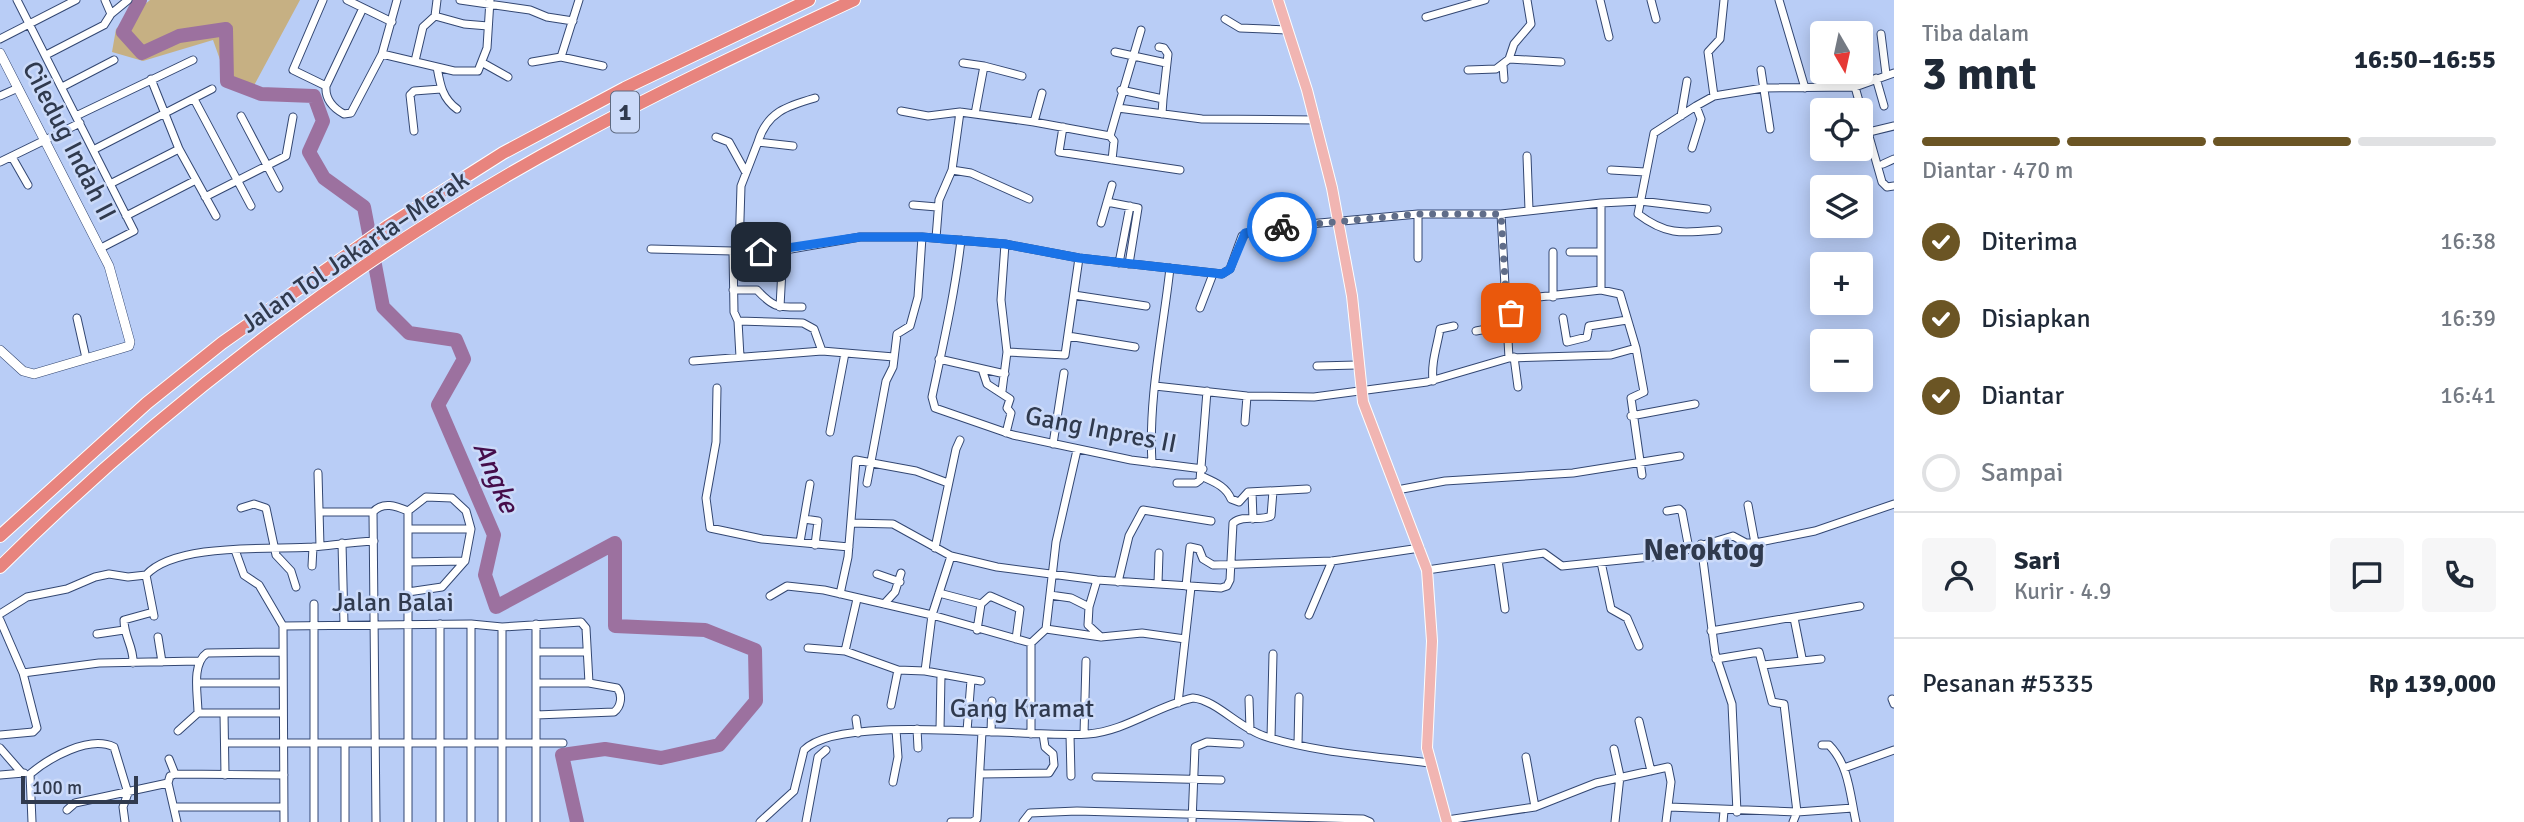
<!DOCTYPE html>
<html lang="id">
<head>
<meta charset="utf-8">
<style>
  :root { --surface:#fff; --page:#f6f6f7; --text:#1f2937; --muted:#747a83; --line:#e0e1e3; --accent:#6b5524 }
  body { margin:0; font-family:Signika,sans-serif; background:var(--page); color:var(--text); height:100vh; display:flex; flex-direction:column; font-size:26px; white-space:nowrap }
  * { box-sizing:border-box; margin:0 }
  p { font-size:23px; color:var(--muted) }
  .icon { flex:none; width:38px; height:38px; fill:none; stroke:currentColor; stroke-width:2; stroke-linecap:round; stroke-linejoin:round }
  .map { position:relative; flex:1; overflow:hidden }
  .panel { display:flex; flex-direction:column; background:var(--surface); width:630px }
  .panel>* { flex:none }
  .needle { width:46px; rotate:171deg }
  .fabs { position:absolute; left:1810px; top:21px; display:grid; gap:14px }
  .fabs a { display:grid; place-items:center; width:63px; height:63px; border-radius:7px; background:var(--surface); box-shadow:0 4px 18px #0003; font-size:35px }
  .scale { position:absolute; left:21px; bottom:18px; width:117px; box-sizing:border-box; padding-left:7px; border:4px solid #303a4e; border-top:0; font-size:19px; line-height:24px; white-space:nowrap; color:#303a4e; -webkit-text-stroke:5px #cbdaf9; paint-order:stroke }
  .pin { position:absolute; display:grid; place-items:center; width:60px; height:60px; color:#fff; margin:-30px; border-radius:14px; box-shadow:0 4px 10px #0006 }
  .courier { position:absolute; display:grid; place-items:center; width:70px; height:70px; margin:-35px; border:5px solid #1a73e8; border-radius:50%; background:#fff; color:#222; box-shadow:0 2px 9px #0007 }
  .headline em { font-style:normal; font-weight:700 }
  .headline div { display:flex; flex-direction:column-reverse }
  .headline { display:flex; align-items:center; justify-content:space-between; height:119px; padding:0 28px }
  h1 { font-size:46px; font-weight:700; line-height:52px }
  .bar { display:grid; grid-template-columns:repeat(4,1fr); gap:10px 7px; align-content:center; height:84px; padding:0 28px }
  .bar i { height:9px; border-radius:5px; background:var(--line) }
  .bar .active { background:var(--accent) }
  .bar p { grid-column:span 4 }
  .line { display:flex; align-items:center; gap:18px; padding:0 28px; border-top:2px solid var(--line) }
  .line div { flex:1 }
  .round { display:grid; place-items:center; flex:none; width:74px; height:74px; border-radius:7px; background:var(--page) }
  ol { padding:0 28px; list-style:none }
  li { display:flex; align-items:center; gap:21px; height:77px }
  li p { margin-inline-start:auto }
  li .icon { padding:7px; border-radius:50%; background:var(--accent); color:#fff; stroke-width:4 }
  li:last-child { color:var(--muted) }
  li i { width:38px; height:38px; border:4px solid var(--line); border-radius:50% }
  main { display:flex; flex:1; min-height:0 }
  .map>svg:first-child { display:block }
  .green { fill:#c6b083 }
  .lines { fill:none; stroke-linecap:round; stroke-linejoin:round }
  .river { stroke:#9c719f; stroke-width:14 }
  .minor-casing { stroke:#334772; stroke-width:9 }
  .tertiary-casing { stroke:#334772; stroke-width:10 }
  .primary-casing { stroke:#fff; stroke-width:12 }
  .motorway-casing { stroke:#fff; stroke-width:14 }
  .minor { stroke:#fff; stroke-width:7 }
  .tertiary { stroke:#fff; stroke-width:9 }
  .primary { stroke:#f1b5b2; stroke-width:10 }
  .motorway { stroke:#e8847e; stroke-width:12 }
  .done { stroke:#606d89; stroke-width:7; stroke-dasharray:0 12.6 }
  .route { stroke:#1a73e8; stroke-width:9 }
  .labels { text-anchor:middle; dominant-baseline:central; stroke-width:5; stroke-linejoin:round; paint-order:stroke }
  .shield { fill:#cbdaf9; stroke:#5e6a81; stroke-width:2 }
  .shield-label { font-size:24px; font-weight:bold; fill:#303a4e }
  .street-label { font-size:26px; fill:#303a4e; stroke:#cbdaf9 }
  .water-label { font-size:28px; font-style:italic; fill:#450d4a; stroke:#cbdaf9 }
  .quarter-label { font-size:30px; font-weight:bold; fill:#303a4e; stroke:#cbdaf9 }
</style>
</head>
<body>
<main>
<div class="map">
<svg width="1894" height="822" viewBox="0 0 1894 822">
  <rect width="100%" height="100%" fill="#b9cdf6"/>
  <!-- green -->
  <path class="green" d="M150,0H300L251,91L229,85L213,40L143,61L112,52L116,29Z"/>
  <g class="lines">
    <!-- river -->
    <path class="river" d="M140,0L123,32L142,53L179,36L226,29L227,81L261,94L314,96L323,121L309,152L324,178L364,207L383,307L409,333L456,340L464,359L438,405L494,535L485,575L496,607L615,543V626L705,630L755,650L756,701L719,745L661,758L605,749L562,755L577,822"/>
    <defs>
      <path id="minor" d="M17,0L134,231L101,248
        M323,0L293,70L326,86
        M347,0L392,22
        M460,0L530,10L547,17L573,21
        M1600,0L1609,37
        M1651,0L1656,19
        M1779,0L1805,88
        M111,14L128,0
        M435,16L464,24L488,26
        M1426,17L1485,0
        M1225,19L1240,28L1287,30
        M1881,34L1886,74
        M0,39L76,0
        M1159,47L1164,48L1168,54L1163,99
        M1115,52L1166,63
        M382,54L454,71H478L487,48L490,0
        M46,55L104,25L111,14L105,0
        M561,57L579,0
        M1509,59L1514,44L1531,24L1527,0
        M415,61L423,27L435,16L437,0
        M532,62L561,57L603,66
        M483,63L508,77
        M963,63L984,66
        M1503,66L1504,79
        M437,67C440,84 442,98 457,109
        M1468,70L1496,69L1509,59L1561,62
        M1761,70L1770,129
        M1876,78L1884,106
        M151,79L179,149L216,216
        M326,86C325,99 333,108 344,114L351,113L382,54L397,0
        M326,86L363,8
        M62,87L114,60
        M1855,87L1882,182L1887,187L1894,186
        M1121,90L1163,99L1162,114
        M0,96L18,88
        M1714,96L1708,52L1720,39L1724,0
        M194,99L251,206
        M1118,108L1141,30
        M901,111L928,116L960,112L1034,122L1110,136L1118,108L1202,119L1316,120
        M975,114L984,66L1022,76
        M76,116L193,60
        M241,116L279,188
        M1681,116L1687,81
        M1034,122L1042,93
        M1063,127L1059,152L1180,170
        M414,131L410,95L414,91L441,89
        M1869,132L1894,126
        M1110,136L1114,141L1112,160
        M716,137L729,142L745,171
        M758,142C767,112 787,106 815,98
        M1692,148L1701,119L1696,106
        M93,150L212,89
        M1527,156L1529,210
        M12,157L28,185
        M0,162L80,123
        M1883,164L1894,159
        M952,170L971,173L1029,199
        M1611,170L1645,172
        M110,184L179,149
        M205,197L286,156L293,117
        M1107,202L1138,208L1129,264
        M913,205L937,207
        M1501,214L1509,358
        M126,216L196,180
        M1101,223L1112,185
        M1718,230C1683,233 1667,236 1638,214L1654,133L1696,106L1714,96L1763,88L1855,87L1894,73
        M936,238L939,200L952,170L960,112
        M961,240C955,293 943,345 932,397L935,408L1013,435L1131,460L1203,469
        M651,249L774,252L860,237H922L1005,244L1079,258L1222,274L1230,269L1242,236L1255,229L1418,214H1501L1601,203L1640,201L1707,209
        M733,251L734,312L738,321L740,357
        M739,251L741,186L758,142L793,146
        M1553,252V297
        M1570,252H1601
        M1418,258V214
        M1119,263L1130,206
        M733,290H757C774,308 777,307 802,307
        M1601,290V203
        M1074,295L1146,306
        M780,307L783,250
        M1200,308L1213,274
        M1507,313L1527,311L1530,298L1601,290L1620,294L1636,348L1644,392L1631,398L1642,475
        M77,318L86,358
        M1563,318L1567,342L1587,337L1589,326L1627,320
        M738,321L803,323L814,329L822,351
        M1476,331L1508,325
        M1068,336L1135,347
        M1007,352L1065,355L1079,258
        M1514,357L1518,387
        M939,359L1005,374
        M693,361L822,351L894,357
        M1317,366L1357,365
        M982,369L987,384L1010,399L1007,408L1011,413L1006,433
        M1433,381C1431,362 1437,347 1440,329L1454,326
        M1155,386L1247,396L1314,397L1427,382L1509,358L1611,355L1636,348
        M717,388L716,442L706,498L710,528L762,539L849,547
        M1002,391L1007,352L1001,300L1005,244
        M1631,416L1695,404
        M1245,422L1247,396
        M830,432L845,353
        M1053,444L1064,373
        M1152,463C1148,398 1163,332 1170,268
        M318,473L320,546
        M1201,476C1214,482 1226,486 1231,499L1239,502L1248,492L1307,489
        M867,483L886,381L893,367L897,334L910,326L918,297L922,237
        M1177,483H1196L1200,480L1207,391
        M1397,490L1445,481L1573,473L1680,456
        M1252,492L1253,519
        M1748,505L1755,543
        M241,508L254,504L266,508L276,555L291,571L296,587
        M408,511V822
        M408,511L426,497L452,498L466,511L471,529L465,561L442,587L408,592
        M1667,511L1679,509L1682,512L1689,549
        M319,512H373
        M373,512L376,822
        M373,512C383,501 396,506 408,511
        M804,519L818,521L815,545
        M851,523L893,524L951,556L997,567L1097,580L1221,588L1227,586L1230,580L1233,523C1244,514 1259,522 1271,516L1273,491
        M408,529H471
        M800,542L810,484
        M342,543L344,624
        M1701,544L1715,653L1732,704L1737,812
        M935,548L956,449L960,440
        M235,550L244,575L259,585L283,626
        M1498,560L1505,609
        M408,562L465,561
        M1601,562L1611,609L1627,618L1639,646
        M312,566L313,547
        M1427,570L1544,553L1562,566L1670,555L1733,536L1746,543H1755L1815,531L1894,504
        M877,574L900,582
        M1097,580L1089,607L1088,625L1101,637
        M1118,582L1129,536L1143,510L1211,521
        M1158,583L1159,553
        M1186,586L1190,547L1199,549L1203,559L1213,565L1332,561L1420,548
        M939,593L981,604
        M840,594L848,557L856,460L916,471L948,483
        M1050,595L1071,598L1089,607
        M770,596L787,586L824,590L932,615L1031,643
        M314,604V822
        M884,604L895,592L901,573
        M0,614L27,597L67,589L95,577L109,574L128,577L146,575
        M1309,615L1332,561
        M154,616L146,575C176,542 272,550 314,547C334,545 354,542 374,541
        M1794,618L1802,658
        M0,620L23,673
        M440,624V822
        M471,624V822
        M283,626L471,624L502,627L581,622L586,628L589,683
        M283,626L284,822
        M502,627V822
        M1046,629L1101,637L1142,633L1185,639
        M977,630L981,604L990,596L1020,609L1016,639
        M1711,631L1860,606
        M97,634L124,630
        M158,637L162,662
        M808,648L845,651L898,670L925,671L981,681
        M845,651L857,599
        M536,652H587
        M1716,659L1759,652L1772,702L1784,704L1797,812L1793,822
        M133,663C134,647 124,637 124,620L153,612
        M1763,665L1821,659
        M925,671L932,615L951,556
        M198,683H281
        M536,683H589L617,688C623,695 621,707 614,712L536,715
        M1249,699L1250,730
        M1892,699L1894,704
        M1178,703L1191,587
        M891,705L898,670
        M198,713H282
        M224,713L225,775
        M856,719L858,733
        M1639,721L1651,771
        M917,729L918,748
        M940,730L941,674
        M178,731L198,713C198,695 191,664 207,653L281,652
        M967,731L971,680
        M991,732L992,701
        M1031,734V643L1046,629L1056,542L1077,450
        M1084,734L1086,661
        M0,735L33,732L37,728L23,673L99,663L199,661
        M1070,735L1071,776
        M1271,738L1273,654
        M225,743H563
        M345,744V822
        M1298,744L1299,697
        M1822,745H1829C1849,765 1850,795 1856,822
        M0,748L21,772
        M1614,749L1620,776L1615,822
        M1526,757L1535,807
        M169,759L175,774
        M1844,768L1894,750
        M30,774C49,758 89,735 114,747L128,793L123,807L125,822
        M30,774L32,822
        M980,774L1049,773L1054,765L1053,754L1045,747L1043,734
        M0,775L24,773
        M1096,777L1221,780
        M893,782L898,757L896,730
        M168,783L170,776L175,774L284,775
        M168,783L177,822
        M174,807H284
        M1669,807L1797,812L1853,808
        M67,810L75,803L168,783
        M1447,820L1535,807L1596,783L1668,767L1671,782L1666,822
        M536,822V624
        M760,822L794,791L804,750C840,712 1030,739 1088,734C1126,731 1156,706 1193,698C1216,700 1239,728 1264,736C1316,753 1375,756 1429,763
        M806,822L818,757L826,750
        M951,822H972L977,819L982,732
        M1023,822L1030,813L1077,811L1363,819L1370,822
        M1192,822L1195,747L1207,742L1240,744
        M1723,822L1724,811"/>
      <path id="tertiary" d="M0,53L109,266L130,342L129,346L119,349L34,374L23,371L0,350"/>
      <path id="primary" d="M1278,0L1307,90L1332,188L1352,296L1363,402L1427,570L1432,641L1427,748L1447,822"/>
      <path id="motorway" d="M0,536L147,403L222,343L388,226L503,153L625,88L809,0
        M0,567C167,401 367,249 574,138C666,88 760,44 854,0"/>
    </defs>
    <!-- minor casing -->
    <use href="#minor" class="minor-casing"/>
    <!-- tertiary casing -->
    <use href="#tertiary" class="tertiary-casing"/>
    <!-- primary casing -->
    <use href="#primary" class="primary-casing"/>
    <!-- motorway casing -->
    <use href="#motorway" class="motorway-casing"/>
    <!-- minor -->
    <use href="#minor" class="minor"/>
    <!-- tertiary -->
    <use href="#tertiary" class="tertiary"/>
    <!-- primary -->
    <use href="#primary" class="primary"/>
    <!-- motorway -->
    <use href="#motorway" class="motorway"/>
  </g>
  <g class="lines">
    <!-- done -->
    <path class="done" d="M1282,227L1418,214H1501L1507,313H1511"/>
    <!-- route -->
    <path class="route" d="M761,252L860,237H922L1005,244L1079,258L1222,274L1230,269L1245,233L1282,227"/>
  </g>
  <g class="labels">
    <!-- shield labels -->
    <rect class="shield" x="611" y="91.5" width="28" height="41" rx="5"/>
    <g class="shield-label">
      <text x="625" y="112">1</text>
    </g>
    <!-- street labels -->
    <g class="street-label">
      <text transform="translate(69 141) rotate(63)">Ciledug Indah II</text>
      <text transform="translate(355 252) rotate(-34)">Jalan Tol Jakarta–Merak</text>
      <text transform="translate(1101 430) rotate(11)">Gang Inpres II</text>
      <text x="393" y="603">Jalan Balai</text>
      <text x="1022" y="709">Gang Kramat</text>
    </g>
    <!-- water labels -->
    <g class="water-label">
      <text transform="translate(496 477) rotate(67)">Angke</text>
    </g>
    <!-- quarter labels -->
    <g class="quarter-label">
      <text x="1704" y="550">Neroktog</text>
    </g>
  </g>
</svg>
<div class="fabs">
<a><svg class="needle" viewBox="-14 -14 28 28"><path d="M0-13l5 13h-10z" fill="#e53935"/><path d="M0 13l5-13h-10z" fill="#747a83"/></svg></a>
<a><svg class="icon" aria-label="locate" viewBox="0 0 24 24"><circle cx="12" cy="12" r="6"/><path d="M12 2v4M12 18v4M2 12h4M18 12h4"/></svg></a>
<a><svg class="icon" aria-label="layers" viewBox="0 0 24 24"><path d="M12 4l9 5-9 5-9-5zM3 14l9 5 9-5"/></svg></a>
<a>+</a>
<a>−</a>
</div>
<div class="scale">100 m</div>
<div class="pin" style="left:1511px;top:313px;background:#ea580c"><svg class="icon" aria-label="bag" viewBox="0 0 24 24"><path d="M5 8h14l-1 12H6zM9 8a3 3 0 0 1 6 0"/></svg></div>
<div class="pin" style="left:761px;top:252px;background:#1f2937"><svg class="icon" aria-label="home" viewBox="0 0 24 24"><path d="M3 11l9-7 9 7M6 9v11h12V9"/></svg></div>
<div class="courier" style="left:1282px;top:227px"><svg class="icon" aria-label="bike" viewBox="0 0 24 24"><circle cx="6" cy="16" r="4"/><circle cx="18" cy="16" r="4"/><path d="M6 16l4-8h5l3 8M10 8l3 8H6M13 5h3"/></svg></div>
</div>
<section class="panel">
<div class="headline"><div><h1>3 mnt</h1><p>Tiba dalam</p></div><em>16:50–16:55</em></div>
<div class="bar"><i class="active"></i><i class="active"></i><i class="active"></i><i></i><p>Diantar · 470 m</p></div>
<ol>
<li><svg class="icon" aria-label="check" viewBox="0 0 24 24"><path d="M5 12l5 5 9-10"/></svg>Diterima<p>16:38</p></li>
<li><svg class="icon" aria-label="check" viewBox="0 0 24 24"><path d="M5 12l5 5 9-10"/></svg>Disiapkan<p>16:39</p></li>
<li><svg class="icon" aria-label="check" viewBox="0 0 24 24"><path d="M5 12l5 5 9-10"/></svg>Diantar<p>16:41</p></li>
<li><i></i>Sampai</li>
</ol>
<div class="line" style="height:126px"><a class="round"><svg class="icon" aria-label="person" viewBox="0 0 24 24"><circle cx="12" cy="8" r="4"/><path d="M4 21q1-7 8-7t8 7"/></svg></a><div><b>Sari</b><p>Kurir · 4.9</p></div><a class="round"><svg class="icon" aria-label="chat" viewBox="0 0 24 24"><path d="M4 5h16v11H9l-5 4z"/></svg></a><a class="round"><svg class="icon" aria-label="phone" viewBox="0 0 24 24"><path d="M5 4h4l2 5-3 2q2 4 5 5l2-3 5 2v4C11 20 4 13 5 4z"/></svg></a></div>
<div class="line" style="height:91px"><div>Pesanan #5335</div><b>Rp 139,000</b></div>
</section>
</main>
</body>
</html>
